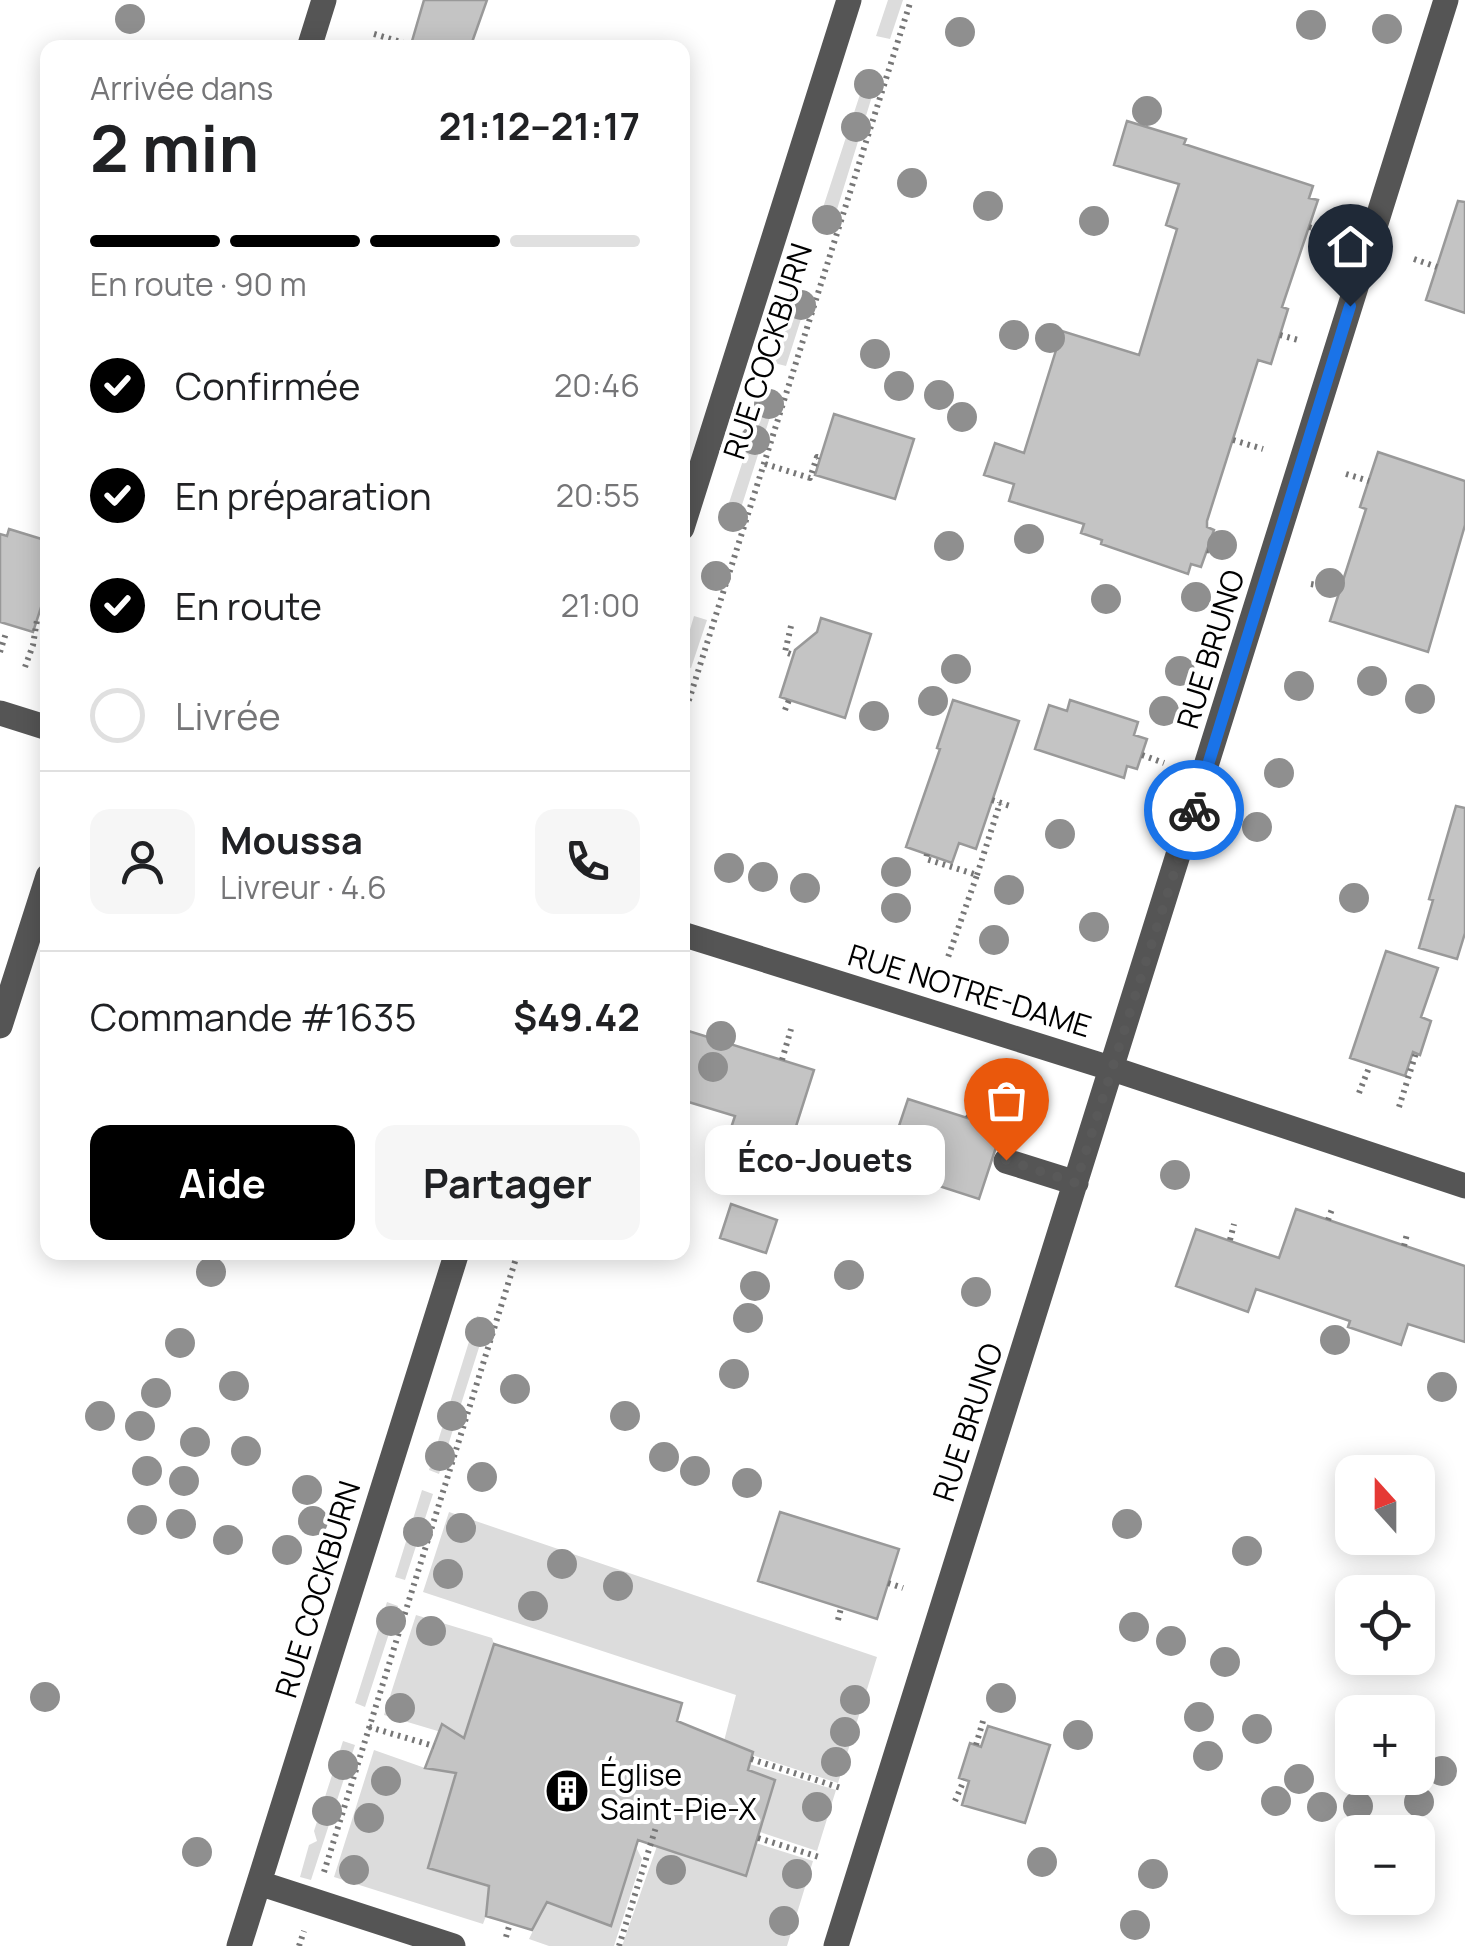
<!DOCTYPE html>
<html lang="fr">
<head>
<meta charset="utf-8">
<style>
  :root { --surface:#fff; --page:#f6f6f6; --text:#202124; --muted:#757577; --line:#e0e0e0; --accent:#000 }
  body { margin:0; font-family:Manrope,sans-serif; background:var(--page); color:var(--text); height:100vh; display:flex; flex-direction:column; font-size:38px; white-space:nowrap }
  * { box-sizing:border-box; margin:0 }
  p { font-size:32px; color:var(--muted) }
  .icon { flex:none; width:55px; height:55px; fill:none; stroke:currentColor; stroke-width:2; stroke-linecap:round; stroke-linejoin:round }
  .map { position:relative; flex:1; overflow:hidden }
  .drawer { position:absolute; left:40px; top:40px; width:650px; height:1220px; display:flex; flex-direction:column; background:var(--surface); border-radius:20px; box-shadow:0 5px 25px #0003 }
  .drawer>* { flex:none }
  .needle { width:65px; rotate:339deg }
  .fabs { position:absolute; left:1335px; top:1455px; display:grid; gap:20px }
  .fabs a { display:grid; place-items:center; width:100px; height:100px; border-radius:20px; background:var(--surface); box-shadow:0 5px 25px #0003; font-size:50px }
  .pin { position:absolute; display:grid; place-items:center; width:85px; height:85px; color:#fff; margin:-102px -42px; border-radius:50% 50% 50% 0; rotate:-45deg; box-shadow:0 0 10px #0007 }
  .pin .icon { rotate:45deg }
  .courier { position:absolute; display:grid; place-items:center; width:100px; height:100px; margin:-50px; border:8px solid #1a73e8; border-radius:50%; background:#fff; color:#222; box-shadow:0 2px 12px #0007 }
  .bubble { position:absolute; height:70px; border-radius:20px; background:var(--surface); box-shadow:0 5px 25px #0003; font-size:32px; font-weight:700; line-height:70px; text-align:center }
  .headline em { font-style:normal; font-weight:700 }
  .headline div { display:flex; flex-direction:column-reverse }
  .headline { display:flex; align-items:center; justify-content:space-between; height:170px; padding:0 50px }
  h1 { font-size:65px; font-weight:700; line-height:75px }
  .bar { display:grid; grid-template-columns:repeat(4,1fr); gap:15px 10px; align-content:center; height:120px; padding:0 50px }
  .bar i { height:12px; border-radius:8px; background:var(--line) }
  .bar .current { background:var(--accent) }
  .bar p { grid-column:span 4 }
  .line { display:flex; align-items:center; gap:25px; padding:0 50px; border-top:2px solid var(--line) }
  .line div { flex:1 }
  .round { display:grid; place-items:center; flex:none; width:105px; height:105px; border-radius:20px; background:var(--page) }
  ol { padding:0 50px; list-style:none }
  li { display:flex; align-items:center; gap:30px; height:110px }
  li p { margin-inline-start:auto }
  li .icon { padding:10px; border-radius:50%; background:var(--accent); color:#fff; stroke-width:4 }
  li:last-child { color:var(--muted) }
  li i { width:55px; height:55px; border:5px solid var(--line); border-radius:50% }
  .primary-button { display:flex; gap:20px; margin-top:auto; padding:20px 50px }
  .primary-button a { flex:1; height:115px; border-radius:20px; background:var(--accent); color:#fff; font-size:40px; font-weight:700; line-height:115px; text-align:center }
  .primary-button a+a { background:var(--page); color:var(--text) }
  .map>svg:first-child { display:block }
  .green { fill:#dcdcdc }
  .building { fill:#c4c4c4; stroke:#999; stroke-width:2.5 }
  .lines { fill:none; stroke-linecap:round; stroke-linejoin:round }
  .path { stroke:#777; stroke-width:6; stroke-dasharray:2.5 5; stroke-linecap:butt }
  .minor { stroke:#555; stroke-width:25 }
  .tree { fill:#8f8f8f }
  .done { stroke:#595959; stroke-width:10; stroke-dasharray:0 18 }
  .route { stroke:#1a73e8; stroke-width:12 }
  .labels { text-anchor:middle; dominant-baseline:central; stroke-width:8; stroke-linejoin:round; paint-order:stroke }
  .street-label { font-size:30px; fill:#000; stroke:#fff }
  .poi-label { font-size:30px; fill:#000; stroke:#fff; text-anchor:start }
</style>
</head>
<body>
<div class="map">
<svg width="1465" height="1946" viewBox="0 0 1465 1946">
  <rect width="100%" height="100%" fill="#fff"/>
  <!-- green -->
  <path class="green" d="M888,0H903L890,39L876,36Z
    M867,73L878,77L830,232L816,229Z
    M797,293L808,297L786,366L774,363Z
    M767,388L778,392L735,527L722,524Z
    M694,616L707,620L691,668L683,666V653Z
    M477,1316L488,1319L439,1474L429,1470Z
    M422,1490L433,1494L405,1580L395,1577Z
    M449,1512L877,1657L838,1783L752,1755L724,1741L736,1695L423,1592Z
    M387,1602L398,1606L365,1707L355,1703Z
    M416,1615L492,1638L494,1644L464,1738L443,1724L441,1732L384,1715Z
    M343,1741L355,1745L311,1880L300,1877L309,1845L317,1841L314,1831Z
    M374,1750L425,1768L456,1773L428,1868L489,1886L486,1916L483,1924L334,1877Z
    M749,1764L836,1790L817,1851L760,1832L774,1780L748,1770Z
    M663,1829L746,1876L756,1843L813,1861L787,1946H622Z
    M636,1847L642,1859L614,1946H549L529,1939L547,1902L611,1926Z"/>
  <!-- building -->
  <path class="building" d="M424,0H487L470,48H410Z
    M1127,121L1186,139L1184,144L1313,186L1309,198L1318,200L1282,307L1288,309L1271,364L1258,360L1207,521V527L1214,530L1207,550L1201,567L1191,564L1188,574L1101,544L1102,540L1081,533L1084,524L1009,501L1014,484L984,475L995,443L1024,453L1062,331L1139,355L1177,229L1166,225L1179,184L1114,165Z
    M1458,201L1465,202V313L1426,300Z
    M834,414L914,439L895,499L815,475Z
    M1378,452L1465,481V525L1428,652L1330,621L1366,509L1360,507Z
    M9,529L48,541V586L33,632L0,622V534L7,536Z
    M821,618L871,634L845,718L780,697L795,650L817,632Z
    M953,700L1019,721L976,849L959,843L952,863L906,847L940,749L937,748Z
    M1070,700L1138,722L1134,735L1147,739L1137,769L1127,766L1124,778L1035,749L1049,705L1067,711Z
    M1456,806L1465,808V933L1457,959L1419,948L1433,900L1429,899Z
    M1386,951L1438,968L1421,1017L1431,1021L1420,1055L1413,1052L1405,1076L1350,1058Z
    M682,1029L814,1070L791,1142L767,1135L764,1145L729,1134L735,1116L682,1100Z
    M908,1099L1002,1129L979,1199L880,1167L890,1133L896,1135Z
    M731,1204L777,1220L766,1253L720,1238Z
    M1296,1209L1465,1266V1342L1408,1324L1401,1345L1348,1327L1350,1321L1256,1289L1248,1312L1176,1286L1196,1229L1279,1258Z
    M780,1512L899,1549L877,1619L758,1581Z
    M494,1644L682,1703L677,1721L753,1752L748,1770L775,1780L746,1876L638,1840L611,1926L547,1902L532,1930L486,1916L489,1886L428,1868L456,1773L425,1768L442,1724L464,1738Z
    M988,1726L1050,1745L1025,1823L962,1805L969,1781L959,1778L970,1743L981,1747Z"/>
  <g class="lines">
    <!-- path -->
    <path class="path" d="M374,34L411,45
      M1309,227L1331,234
      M1414,259L1437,267
      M1280,335L1298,340
      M1233,440L1263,449
      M765,464L810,478L817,457L821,458
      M1346,474L1369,481
      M1207,550L1228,556
      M1311,584L1340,589
      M791,626L785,652L793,655
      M0,652L6,633
      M25,667L33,645L37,620
      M785,710L789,700
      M682,722L911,0
      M1142,755L1164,763
      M992,800L1013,807
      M927,854L926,859L977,875L947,960
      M977,875L1000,803
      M782,1060L791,1029
      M1359,1093L1370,1065
      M1399,1107L1416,1053
      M968,1118L979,1089
      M991,1126L1001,1096
      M1328,1220L1332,1209
      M1230,1240L1234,1224
      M1404,1246L1407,1234
      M888,1583L903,1588
      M838,1620L841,1608
      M369,1727L434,1746
      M976,1745L983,1721
      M751,1759L841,1788
      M955,1801L964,1780
      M758,1838L819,1857
      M324,1872L518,1252
      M506,1937L510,1923
      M299,1946L304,1931
      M619,1946L656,1827"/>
    <!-- minor -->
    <path class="minor" d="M309,48L324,0
      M682,528L849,0
      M0,713L48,728
      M682,934L1113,1069L1465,1186
      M0,1026L48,876
      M1006,1161L1076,1183
      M259,1883L453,1946
      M239,1946L457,1252
      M836,1946L1446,0"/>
  </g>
  <!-- trees -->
  <g class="tree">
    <circle cx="130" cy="19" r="15"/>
    <circle cx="1311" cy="25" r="15"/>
    <circle cx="1387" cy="29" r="15"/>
    <circle cx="960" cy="32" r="15"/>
    <circle cx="869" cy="84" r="15"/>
    <circle cx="1147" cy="111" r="15"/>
    <circle cx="856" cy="127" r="15"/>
    <circle cx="912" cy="183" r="15"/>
    <circle cx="988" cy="206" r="15"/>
    <circle cx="827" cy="220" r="15"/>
    <circle cx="1094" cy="221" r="15"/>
    <circle cx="801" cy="305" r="15"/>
    <circle cx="1014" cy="335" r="15"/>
    <circle cx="1050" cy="338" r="15"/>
    <circle cx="875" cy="354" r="15"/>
    <circle cx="899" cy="386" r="15"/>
    <circle cx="939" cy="395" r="15"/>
    <circle cx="769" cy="404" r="15"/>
    <circle cx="962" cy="417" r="15"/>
    <circle cx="755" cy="440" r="15"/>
    <circle cx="733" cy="517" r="15"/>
    <circle cx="1029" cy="539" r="15"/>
    <circle cx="1222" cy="545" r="15"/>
    <circle cx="949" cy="546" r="15"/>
    <circle cx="716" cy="576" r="15"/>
    <circle cx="1330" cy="583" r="15"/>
    <circle cx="1196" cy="597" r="15"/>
    <circle cx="1106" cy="599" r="15"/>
    <circle cx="956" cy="669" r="15"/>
    <circle cx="1180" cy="671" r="15"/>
    <circle cx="1372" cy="681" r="15"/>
    <circle cx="1299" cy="686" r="15"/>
    <circle cx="1420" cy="699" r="15"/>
    <circle cx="933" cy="701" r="15"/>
    <circle cx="1164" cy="711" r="15"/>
    <circle cx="874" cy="716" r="15"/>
    <circle cx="1279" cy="773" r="15"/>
    <circle cx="1257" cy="827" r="15"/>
    <circle cx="1060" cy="834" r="15"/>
    <circle cx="729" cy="868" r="15"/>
    <circle cx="896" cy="872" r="15"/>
    <circle cx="763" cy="877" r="15"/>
    <circle cx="805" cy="888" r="15"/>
    <circle cx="1009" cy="890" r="15"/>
    <circle cx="1354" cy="898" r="15"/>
    <circle cx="896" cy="908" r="15"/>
    <circle cx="1094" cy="927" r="15"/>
    <circle cx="994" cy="940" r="15"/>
    <circle cx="721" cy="1036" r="15"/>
    <circle cx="713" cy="1067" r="15"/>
    <circle cx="1175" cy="1175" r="15"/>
    <circle cx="211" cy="1272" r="15"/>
    <circle cx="849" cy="1275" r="15"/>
    <circle cx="755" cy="1286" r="15"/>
    <circle cx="976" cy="1292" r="15"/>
    <circle cx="748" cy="1318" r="15"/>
    <circle cx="480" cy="1332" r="15"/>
    <circle cx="1335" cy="1340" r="15"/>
    <circle cx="180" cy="1343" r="15"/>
    <circle cx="734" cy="1374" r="15"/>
    <circle cx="234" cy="1386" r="15"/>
    <circle cx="1442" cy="1387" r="15"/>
    <circle cx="515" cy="1389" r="15"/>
    <circle cx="156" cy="1393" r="15"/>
    <circle cx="100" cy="1416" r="15"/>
    <circle cx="452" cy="1416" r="15"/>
    <circle cx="625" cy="1416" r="15"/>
    <circle cx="140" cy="1426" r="15"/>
    <circle cx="195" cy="1442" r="15"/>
    <circle cx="246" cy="1451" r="15"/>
    <circle cx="440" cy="1456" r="15"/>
    <circle cx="664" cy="1457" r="15"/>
    <circle cx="147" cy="1471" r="15"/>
    <circle cx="695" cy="1471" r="15"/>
    <circle cx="482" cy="1477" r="15"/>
    <circle cx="184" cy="1481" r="15"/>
    <circle cx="747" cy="1483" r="15"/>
    <circle cx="307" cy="1490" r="15"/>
    <circle cx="142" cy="1520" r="15"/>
    <circle cx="313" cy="1521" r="15"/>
    <circle cx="181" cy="1524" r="15"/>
    <circle cx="1127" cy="1524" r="15"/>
    <circle cx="461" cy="1528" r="15"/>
    <circle cx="418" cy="1532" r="15"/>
    <circle cx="228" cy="1540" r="15"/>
    <circle cx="287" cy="1550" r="15"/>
    <circle cx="1247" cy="1551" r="15"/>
    <circle cx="562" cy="1564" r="15"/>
    <circle cx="448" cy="1574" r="15"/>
    <circle cx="618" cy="1586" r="15"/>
    <circle cx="533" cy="1606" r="15"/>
    <circle cx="391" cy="1621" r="15"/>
    <circle cx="1134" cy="1627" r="15"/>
    <circle cx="431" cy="1631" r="15"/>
    <circle cx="1171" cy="1641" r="15"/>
    <circle cx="1225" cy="1662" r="15"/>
    <circle cx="45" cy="1697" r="15"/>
    <circle cx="1001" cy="1698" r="15"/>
    <circle cx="855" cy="1700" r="15"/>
    <circle cx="400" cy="1708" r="15"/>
    <circle cx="1199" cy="1717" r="15"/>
    <circle cx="1257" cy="1729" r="15"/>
    <circle cx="845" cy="1732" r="15"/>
    <circle cx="1078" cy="1735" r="15"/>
    <circle cx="1208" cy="1756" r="15"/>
    <circle cx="836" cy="1762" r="15"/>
    <circle cx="343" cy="1765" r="15"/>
    <circle cx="1442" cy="1771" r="15"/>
    <circle cx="1299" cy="1779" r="15"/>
    <circle cx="386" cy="1781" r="15"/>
    <circle cx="1276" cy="1801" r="15"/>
    <circle cx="1419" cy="1802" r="15"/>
    <circle cx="1358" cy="1806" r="15"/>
    <circle cx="817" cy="1807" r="15"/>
    <circle cx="1322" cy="1807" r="15"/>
    <circle cx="327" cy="1811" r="15"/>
    <circle cx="369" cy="1818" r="15"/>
    <circle cx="197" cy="1852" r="15"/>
    <circle cx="1042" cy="1862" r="15"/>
    <circle cx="354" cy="1870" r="15"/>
    <circle cx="671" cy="1870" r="15"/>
    <circle cx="797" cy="1874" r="15"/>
    <circle cx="1153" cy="1874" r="15"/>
    <circle cx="784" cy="1921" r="15"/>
    <circle cx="1135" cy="1925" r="15"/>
  </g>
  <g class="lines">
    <!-- done -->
    <path class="done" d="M1006,1160L1076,1183L1194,810"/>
    <!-- route -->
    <path class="route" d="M1194,810L1350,306"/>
  </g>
  <!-- icons -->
  <defs>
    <symbol id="building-disc" viewBox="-11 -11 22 22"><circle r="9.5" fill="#000" stroke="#fff"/><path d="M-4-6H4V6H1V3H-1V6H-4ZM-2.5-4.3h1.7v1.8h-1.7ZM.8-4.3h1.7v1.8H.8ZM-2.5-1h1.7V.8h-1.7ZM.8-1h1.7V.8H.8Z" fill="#fff"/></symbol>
  </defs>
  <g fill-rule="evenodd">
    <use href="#building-disc" x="542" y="1766" width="50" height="50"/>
  </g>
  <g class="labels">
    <!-- street labels -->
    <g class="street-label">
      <text transform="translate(767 351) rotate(-72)">RUE COCKBURN</text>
      <text transform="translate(1210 649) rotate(-73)">RUE BRUNO</text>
      <text transform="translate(970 990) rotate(17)">RUE NOTRE-DAME</text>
      <text transform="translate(967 1422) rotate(-72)">RUE BRUNO</text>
      <text transform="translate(317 1589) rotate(-73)">RUE COCKBURN</text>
    </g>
    <!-- poi labels -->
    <g class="poi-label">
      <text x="600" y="1774">Église<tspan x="600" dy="34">Saint-Pie-X</tspan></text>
    </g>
  </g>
</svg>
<div class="fabs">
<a><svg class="needle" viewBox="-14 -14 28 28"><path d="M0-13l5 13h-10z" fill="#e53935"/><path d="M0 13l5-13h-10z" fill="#757577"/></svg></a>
<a><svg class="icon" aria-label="locate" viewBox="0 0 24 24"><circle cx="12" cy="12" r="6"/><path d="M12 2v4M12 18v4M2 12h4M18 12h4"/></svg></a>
<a>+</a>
<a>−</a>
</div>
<div class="pin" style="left:1006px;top:1160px;background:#ea580c"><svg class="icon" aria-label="bag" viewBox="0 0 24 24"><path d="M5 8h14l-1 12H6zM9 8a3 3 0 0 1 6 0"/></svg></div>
<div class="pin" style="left:1350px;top:306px;background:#1f2937"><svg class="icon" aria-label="home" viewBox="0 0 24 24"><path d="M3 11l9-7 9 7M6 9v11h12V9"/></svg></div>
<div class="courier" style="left:1194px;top:810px"><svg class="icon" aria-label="bike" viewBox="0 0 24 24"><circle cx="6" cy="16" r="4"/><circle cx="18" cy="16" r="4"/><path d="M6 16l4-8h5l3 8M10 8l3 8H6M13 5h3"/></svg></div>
<div class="bubble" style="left:705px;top:1125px;width:240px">Éco-Jouets</div>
<section class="drawer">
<div class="headline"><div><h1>2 min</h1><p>Arrivée dans</p></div><em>21:12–21:17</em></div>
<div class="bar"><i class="current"></i><i class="current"></i><i class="current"></i><i></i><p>En route · 90 m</p></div>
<ol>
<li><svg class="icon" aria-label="check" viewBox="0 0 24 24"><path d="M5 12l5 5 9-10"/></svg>Confirmée<p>20:46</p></li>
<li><svg class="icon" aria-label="check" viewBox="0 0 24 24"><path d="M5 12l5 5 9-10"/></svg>En préparation<p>20:55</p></li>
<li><svg class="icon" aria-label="check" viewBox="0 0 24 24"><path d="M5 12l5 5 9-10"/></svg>En route<p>21:00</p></li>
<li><i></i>Livrée</li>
</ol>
<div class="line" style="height:180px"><a class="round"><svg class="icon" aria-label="person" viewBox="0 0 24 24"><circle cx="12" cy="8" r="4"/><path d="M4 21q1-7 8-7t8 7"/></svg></a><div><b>Moussa</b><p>Livreur · 4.6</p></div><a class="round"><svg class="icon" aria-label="phone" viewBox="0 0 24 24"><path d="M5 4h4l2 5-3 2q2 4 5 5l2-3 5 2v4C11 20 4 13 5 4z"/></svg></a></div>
<div class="line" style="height:130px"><div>Commande #1635</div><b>$49.42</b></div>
<div class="primary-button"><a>Aide</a><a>Partager</a></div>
</section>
</div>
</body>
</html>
